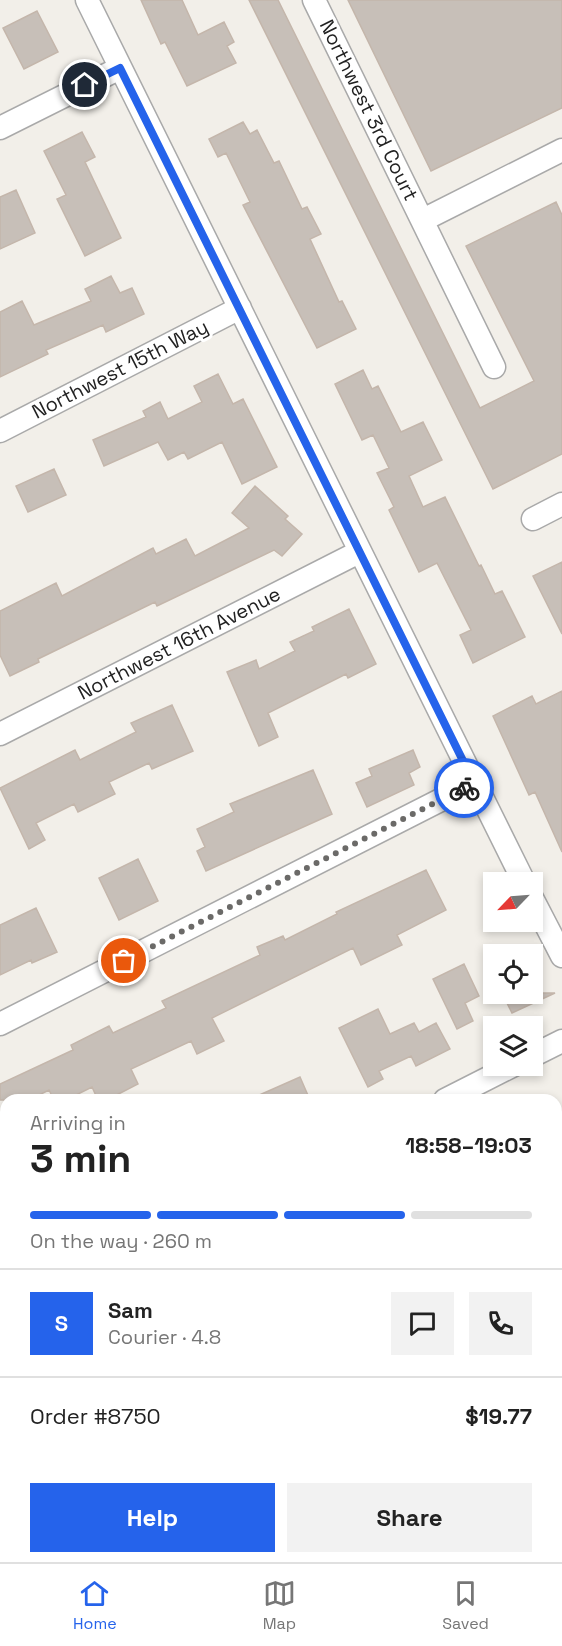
<!DOCTYPE html>
<html lang="en">
<head>
<meta charset="utf-8">
<style>
  :root { --surface:#fff; --page:#f2f2f2; --text:#222; --muted:#767676; --line:#e0e0e0; --accent:#2563eb }
  body { margin:0; font-family:"Space Grotesk",sans-serif; background:var(--page); color:var(--text); height:100vh; display:flex; flex-direction:column; font-size:22px; white-space:nowrap }
  * { box-sizing:border-box; margin:0 }
  p { font-size:20px; color:var(--muted) }
  .icon { flex:none; width:33px; height:33px; fill:none; stroke:currentColor; stroke-width:2; stroke-linecap:round; stroke-linejoin:round }
  .map { position:relative; flex:1; overflow:hidden }
  .panel { position:absolute; left:0px; top:1094px; width:562px; height:470px; display:flex; flex-direction:column; background:var(--surface); border-radius:18px 18px 0 0; box-shadow:0 3px 9px #0003 }
  .panel>* { flex:none }
  .needle { width:39px; rotate:245deg }
  .buttons { position:absolute; left:483px; top:872px; display:grid; gap:12px }
  .buttons a { display:grid; place-items:center; width:60px; height:60px; border-radius:0px; background:var(--surface); box-shadow:0 3px 9px #0003; font-size:30px }
  .pin { position:absolute; display:grid; place-items:center; width:51px; height:51px; color:#fff; margin:-26px; border:3px solid #fff; border-radius:50%; box-shadow:0 2px 6px #0007 }
  .courier { position:absolute; display:grid; place-items:center; width:60px; height:60px; margin:-30px; border:4px solid #2563eb; border-radius:50%; background:#fff; color:#222; box-shadow:0 2px 8px #0007 }
  .summary em { font-style:normal; font-weight:800 }
  .summary div { display:flex; flex-direction:column-reverse }
  .summary { display:flex; align-items:center; justify-content:space-between; height:102px; padding:0 30px }
  h1 { font-size:39px; font-weight:800; line-height:45px }
  .bar { display:grid; grid-template-columns:repeat(4,1fr); gap:9px 6px; align-content:center; height:72px; padding:0 30px }
  .bar i { height:8px; border-radius:4px; background:var(--line) }
  .bar .selected { background:var(--accent) }
  .bar p { grid-column:span 4 }
  .line { display:flex; align-items:center; gap:15px; padding:0 30px; border-top:2px solid var(--line) }
  .line div { flex:1 }
  .round { display:grid; place-items:center; flex:none; width:63px; height:63px; border-radius:0px; background:var(--page) }
  .primary-button { display:flex; gap:12px; margin-top:auto; padding:12px 30px }
  .primary-button a { flex:1; height:69px; border-radius:0px; background:var(--accent); color:#fff; font-size:24px; font-weight:800; line-height:69px; text-align:center }
  .primary-button a+a { background:var(--page); color:var(--text) }
  .tabs { display:flex; justify-content:space-around; align-items:center; height:84px; border-top:2px solid var(--line); background:var(--surface); font-size:16px; color:var(--muted) }
  .tabs a { display:grid; justify-items:center; gap:3px }
  .tabs .selected { color:var(--accent) }
  .map>svg:first-child { display:block }
  .building { fill:#c7bfb8; stroke:#c4b6ab; stroke-width:1.5 }
  .lines { fill:none; stroke-linecap:round; stroke-linejoin:round }
  .minor-casing { stroke:#a9a9a9; stroke-width:25 }
  .minor { stroke:#fff; stroke-width:22 }
  .done { stroke:#6b6a68; stroke-width:6; stroke-dasharray:0 10.8 }
  .route { stroke:#2563eb; stroke-width:8 }
  .labels { text-anchor:middle; dominant-baseline:central; stroke-width:6; stroke-linejoin:round; paint-order:stroke }
  .street-label { font-size:20px; fill:#222; stroke:#fff }
</style>
</head>
<body>
<div class="map">
<svg width="562" height="1562" viewBox="0 0 562 1562">
  <rect width="100%" height="100%" fill="#f2efe9"/>
  <!-- building -->
  <path class="building" d="M141,0H182L198,35L224,22L234,42L227,46L236,63L187,86L165,42L161,44Z
    M249,0H278L480,408L534,381L466,246L556,202L562,215V454L493,489Z
    M348,0H562V108L431,171Z
    M37,11L58,52L24,69L3,28Z
    M243,122L250,134L257,130L274,163L279,161L302,209L307,207L321,234L310,239L339,302L342,301L356,329L317,348L243,205L250,202L226,153L218,157L209,139Z
    M82,132L95,157L85,162L121,238L85,256L57,199L66,195L44,151Z
    M16,190L35,233L0,249V197Z
    M111,276L120,293L132,288L144,314L106,332L103,325L46,350L48,354L0,377V312L22,301L34,325L91,301L85,289Z
    M363,370L372,389L378,386L401,432L423,422L442,460L409,476L423,507L445,497L479,566L481,565L495,594L502,591L525,637L473,663L460,635L471,630L437,563L419,572L389,510L394,507L377,473L389,468L373,435L362,440L335,384Z
    M218,374L233,404L243,399L277,467L242,484L222,442L188,459L184,452L168,460L158,442L104,466L93,440L146,417L143,411L160,402L168,419L202,402L194,386Z
    M54,469L66,495L28,512L16,486Z
    M255,486L288,516L285,519L302,534L282,556L274,550L157,606L155,602L38,659L39,662L10,676L0,655V611L56,583L62,596L153,548L156,554L186,539L195,556L249,528L232,513Z
    M562,562V634L533,576Z
    M349,609L376,664L348,678L346,674L268,713L278,737L259,746L227,672L256,660L259,669L295,651L290,642L314,631L312,627Z
    M562,691V852L535,792L529,795L493,716L532,696L536,704Z
    M172,705L193,751L152,769L149,763L109,782L115,794L78,812L74,804L36,823L45,840L29,849L0,788L75,750L80,760L136,732L131,723Z
    M413,750L420,767L409,773L414,785L367,807L356,783L372,776L369,769Z
    M313,770L332,814L206,871L197,851L205,847L197,829L234,812L230,804Z
    M138,859L158,901L119,920L99,878Z
    M426,870L446,910L397,935L402,945L361,965L353,948L212,1018L224,1041L197,1054L191,1041L131,1069L138,1084L107,1100H98L92,1087L66,1100H54L49,1090L29,1100H0V1084L73,1050L71,1045L109,1026L113,1033L166,1008L162,1001L260,955L257,947L283,936L285,940L337,914L336,912Z
    M36,908L57,952L32,963L31,960L0,975V925Z
    M464,964L479,996L465,1003L473,1021L457,1029L433,979Z
    M502,993H555L512,1013Z
    M378,1009L390,1034L414,1023L419,1032L436,1023L450,1049L416,1066L411,1056L379,1071L383,1079L368,1087L339,1028Z
    M300,1077L310,1100H248Z"/>
  <g class="lines">
    <defs>
      <path id="minor" d="M87,0L524,882
        M314,0L494,367
        M0,128L120,68
        M423,220L562,150
        M0,431L240,308
        M533,519L562,504
        M0,734L359,552
        M532,898L562,956
        M0,1024L474,783
        M532,1056L562,1041
        M445,1100L514,1065
        M0,1320L6,1332
        M556,1330L562,1327
        M119,1557L121,1562
        M89,1562L99,1557"/>
    </defs>
    <!-- minor casing -->
    <use href="#minor" class="minor-casing"/>
    <!-- minor -->
    <use href="#minor" class="minor"/>
  </g>
  <g class="lines">
    <!-- done -->
    <path class="done" d="M124,961L464,788"/>
    <!-- route -->
    <path class="route" d="M85,85L120,68L474,783L464,788"/>
  </g>
  <g class="labels">
    <!-- street labels -->
    <g class="street-label">
      <text transform="translate(369 110) rotate(64)">Northwest 3rd Court</text>
      <text transform="translate(120 369) rotate(-27)">Northwest 15th Way</text>
      <text transform="translate(179 643) rotate(-27)">Northwest 16th Avenue</text>
    </g>
  </g>
</svg>
<div class="buttons">
<a><svg class="needle" viewBox="-14 -14 28 28"><path d="M0-13l5 13h-10z" fill="#e53935"/><path d="M0 13l5-13h-10z" fill="#767676"/></svg></a>
<a><svg class="icon" aria-label="locate" viewBox="0 0 24 24"><circle cx="12" cy="12" r="6"/><path d="M12 2v4M12 18v4M2 12h4M18 12h4"/></svg></a>
<a><svg class="icon" aria-label="layers" viewBox="0 0 24 24"><path d="M12 4l9 5-9 5-9-5zM3 14l9 5 9-5"/></svg></a>
</div>
<div class="pin" style="left:124px;top:961px;background:#ea580c"><svg class="icon" aria-label="bag" viewBox="0 0 24 24"><path d="M5 8h14l-1 12H6zM9 8a3 3 0 0 1 6 0"/></svg></div>
<div class="pin" style="left:85px;top:85px;background:#1f2937"><svg class="icon" aria-label="home" viewBox="0 0 24 24"><path d="M3 11l9-7 9 7M6 9v11h12V9"/></svg></div>
<div class="courier" style="left:464px;top:788px"><svg class="icon" aria-label="bike" viewBox="0 0 24 24"><circle cx="6" cy="16" r="4"/><circle cx="18" cy="16" r="4"/><path d="M6 16l4-8h5l3 8M10 8l3 8H6M13 5h3"/></svg></div>
<section class="panel">
<div class="summary"><div><h1>3 min</h1><p>Arriving in</p></div><em>18:58–19:03</em></div>
<div class="bar"><i class="selected"></i><i class="selected"></i><i class="selected"></i><i></i><p>On the way · 260 m</p></div>
<div class="line" style="height:108px"><b class="round" style="background:var(--accent);color:#fff">S</b><div><b>Sam</b><p>Courier · 4.8</p></div><a class="round"><svg class="icon" aria-label="chat" viewBox="0 0 24 24"><path d="M4 5h16v11H9l-5 4z"/></svg></a><a class="round"><svg class="icon" aria-label="phone" viewBox="0 0 24 24"><path d="M5 4h4l2 5-3 2q2 4 5 5l2-3 5 2v4C11 20 4 13 5 4z"/></svg></a></div>
<div class="line" style="height:78px"><div>Order #8750</div><b>$19.77</b></div>
<div class="primary-button"><a>Help</a><a>Share</a></div>
</section>
</div>
<nav class="tabs">
<a class="selected"><svg class="icon" aria-label="home" viewBox="0 0 24 24"><path d="M3 11l9-7 9 7M6 9v11h12V9"/></svg>Home</a>
<a><svg class="icon" aria-label="map" viewBox="0 0 24 24"><path d="M3 6l6-2 6 2 6-2v14l-6 2-6-2-6 2zM9 4v14M15 6v14"/></svg>Map</a>
<a><svg class="icon" aria-label="saved" viewBox="0 0 24 24"><path d="M7 4h10v16l-5-4-5 4z"/></svg>Saved</a>
</nav>
</body>
</html>
